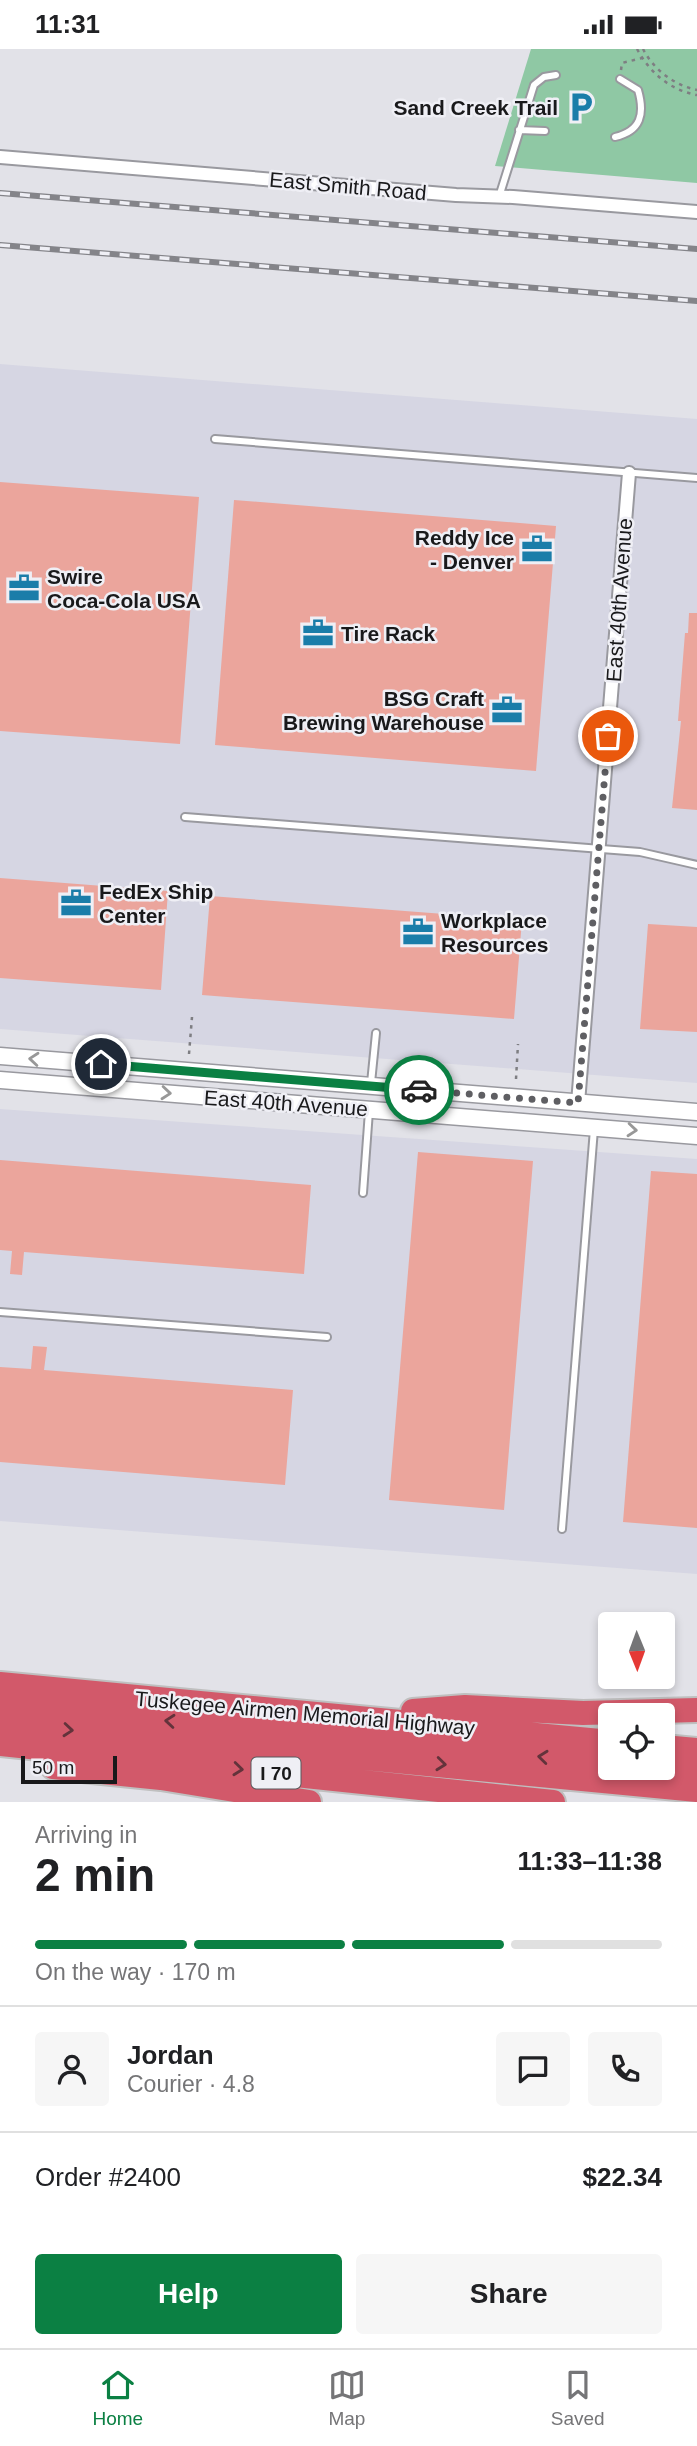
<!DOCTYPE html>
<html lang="en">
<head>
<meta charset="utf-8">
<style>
  :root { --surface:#fff; --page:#f6f6f6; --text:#202124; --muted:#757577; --line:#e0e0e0; --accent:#0b8043 }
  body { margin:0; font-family:Arial,sans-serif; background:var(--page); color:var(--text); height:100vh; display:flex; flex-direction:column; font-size:26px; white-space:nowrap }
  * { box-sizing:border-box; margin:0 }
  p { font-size:23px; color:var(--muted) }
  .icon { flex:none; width:38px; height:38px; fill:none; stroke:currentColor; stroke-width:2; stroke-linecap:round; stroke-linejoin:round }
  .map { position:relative; height:1753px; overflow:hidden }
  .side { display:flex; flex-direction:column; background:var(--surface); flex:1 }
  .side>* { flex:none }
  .needle { width:46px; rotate:179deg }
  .buttons { position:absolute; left:598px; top:1563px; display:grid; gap:14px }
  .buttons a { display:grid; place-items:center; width:77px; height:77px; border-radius:7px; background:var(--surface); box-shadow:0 4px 10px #0003; font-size:35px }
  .scale { position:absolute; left:21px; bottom:18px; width:96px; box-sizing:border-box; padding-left:7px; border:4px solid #19191b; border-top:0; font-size:19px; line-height:24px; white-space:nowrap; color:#19191b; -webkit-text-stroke:5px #efeff5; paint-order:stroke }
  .pin { position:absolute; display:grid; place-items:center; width:60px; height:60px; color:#fff; margin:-30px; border:4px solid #fff; border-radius:50%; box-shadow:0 2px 7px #0007 }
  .courier { position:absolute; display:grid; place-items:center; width:70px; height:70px; margin:-35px; border:5px solid #0b8043; border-radius:50%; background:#fff; color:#222; box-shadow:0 2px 9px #0007 }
  .overview em { font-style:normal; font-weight:700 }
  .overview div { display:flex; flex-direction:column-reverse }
  .overview { display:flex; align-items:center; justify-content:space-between; height:119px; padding:0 35px }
  h1 { font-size:46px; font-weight:700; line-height:52px }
  .bar { display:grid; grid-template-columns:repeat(4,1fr); gap:10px 7px; align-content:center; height:84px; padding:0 35px }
  .bar i { height:9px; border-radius:5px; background:var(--line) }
  .bar .on { background:var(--accent) }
  .bar p { grid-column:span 4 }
  .line { display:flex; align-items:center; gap:18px; padding:0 35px; border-top:2px solid var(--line) }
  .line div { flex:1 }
  .round { display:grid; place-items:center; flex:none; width:74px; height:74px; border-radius:7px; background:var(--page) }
  .action { display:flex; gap:14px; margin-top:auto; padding:14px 35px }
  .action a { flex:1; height:80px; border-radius:7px; background:var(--accent); color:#fff; font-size:28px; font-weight:700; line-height:80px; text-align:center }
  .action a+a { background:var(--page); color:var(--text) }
  .status { display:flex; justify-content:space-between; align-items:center; height:49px; padding:0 35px; background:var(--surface); direction:ltr }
  .status svg { height:19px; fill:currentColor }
  .tab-bar { display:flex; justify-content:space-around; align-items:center; height:98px; border-top:2px solid var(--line); background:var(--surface); font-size:19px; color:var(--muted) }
  .tab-bar a { display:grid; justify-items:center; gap:4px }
  .tab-bar .on { color:var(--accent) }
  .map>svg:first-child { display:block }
  .built { fill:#d6d6e3 }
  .green { fill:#8fc8a4 }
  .building { fill:#eba59c }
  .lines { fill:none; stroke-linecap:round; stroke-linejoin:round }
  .service-casing { stroke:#99999f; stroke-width:10 }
  .minor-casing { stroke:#99999f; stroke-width:16 }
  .tertiary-casing { stroke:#99999f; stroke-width:19 }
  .motorway-casing { stroke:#bfbfbf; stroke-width:28 }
  .path { stroke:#7e7e82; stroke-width:2.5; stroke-dasharray:3.5 5; stroke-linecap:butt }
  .service { stroke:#fff; stroke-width:6 }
  .minor { stroke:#fff; stroke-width:12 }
  .tertiary { stroke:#fff; stroke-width:16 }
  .motorway { stroke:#d2596a; stroke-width:24 }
  .rail-casing { stroke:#848489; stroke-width:6 }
  .rail { stroke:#efeff5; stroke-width:3.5; stroke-dasharray:10; stroke-linecap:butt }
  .oneway { stroke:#989898 }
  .oneway2 { stroke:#63333b }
  .done { stroke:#5f5f63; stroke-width:7; stroke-dasharray:0 12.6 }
  .route { stroke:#0b8043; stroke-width:9 }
  .labels { text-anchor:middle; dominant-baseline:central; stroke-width:5; stroke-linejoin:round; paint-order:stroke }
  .shield { fill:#efeff5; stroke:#59595c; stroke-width:2 }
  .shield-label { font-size:19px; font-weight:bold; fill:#19191b }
  .poi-label { font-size:21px; font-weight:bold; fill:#19191b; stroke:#efeff5; text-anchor:start }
  .street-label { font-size:21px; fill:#19191b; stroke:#efeff5 }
</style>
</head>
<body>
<div class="status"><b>11:31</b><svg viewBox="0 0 49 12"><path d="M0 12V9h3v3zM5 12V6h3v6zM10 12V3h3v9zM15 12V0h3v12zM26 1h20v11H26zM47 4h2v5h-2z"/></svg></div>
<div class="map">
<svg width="697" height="1753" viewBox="0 0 697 1753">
  <rect width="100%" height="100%" fill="#e2e2e8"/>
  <!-- built -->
  <path class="built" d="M0,315L697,370V1034L0,980Z
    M0,1060L697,1110V1525L0,1472Z"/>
  <!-- green -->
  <path class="green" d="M531,0H697V134L495,117Z"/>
  <!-- building -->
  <path class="building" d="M0,433L199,448L180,695L0,682Z
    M234,451L556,477L536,722L215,696Z
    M689,564H697V761L672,759L681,672H678L685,584H688Z
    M0,829L168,842L161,941L0,929Z
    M210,847L522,871L514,970L202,946Z
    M648,875L697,878V983L640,980Z
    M418,1103L533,1112L504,1461L389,1451Z
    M0,1111L311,1136L304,1225L24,1203L22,1226L10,1225L12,1202L0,1201Z
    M651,1122L697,1125V1479L623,1473Z
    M33,1297L47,1298L44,1321L293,1341L285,1436L0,1413V1318L31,1320Z"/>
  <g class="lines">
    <defs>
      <path id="service" d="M519,81L545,82
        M615,88C641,82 645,65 638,41L620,30
        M499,148L534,36L544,28L556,26
        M215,390L697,429
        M185,768L640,803L697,816
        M371,1034L376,984
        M363,1144L369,1062
        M0,1263L327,1288
        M562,1480L594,1080"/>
      <path id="minor" d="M0,108L456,146L513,148L697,163
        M578,1054L629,424"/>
      <path id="tertiary" d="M0,1007L697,1063
        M0,1031L697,1087"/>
      <path id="motorway" d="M0,1635L611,1693
        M0,1656L611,1714
        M413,1662L465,1658L583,1664L697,1661
        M0,1674L697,1741
        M0,1695L553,1753
        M663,1698L697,1701
        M53,1718L161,1729L309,1753
        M653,1718L697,1723"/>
    </defs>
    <!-- service casing -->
    <use href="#service" class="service-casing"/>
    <!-- minor casing -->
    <use href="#minor" class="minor-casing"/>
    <!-- tertiary casing -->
    <use href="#tertiary" class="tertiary-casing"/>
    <!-- motorway casing -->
    <use href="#motorway" class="motorway-casing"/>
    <!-- path -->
    <path class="path" d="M637,0C650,24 670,41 697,46
      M643,0C654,21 674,36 697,41
      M621,21L622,14L642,9
      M189,1005L192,968
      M516,1030L518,995"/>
    <!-- service -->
    <use href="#service" class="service"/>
    <!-- minor -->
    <use href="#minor" class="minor"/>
    <!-- tertiary -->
    <use href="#tertiary" class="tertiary"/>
    <!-- motorway -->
    <use href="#motorway" class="motorway"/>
    <defs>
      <path id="rail" d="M0,144L697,200
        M0,196L697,252"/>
    </defs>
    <!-- rail casing -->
    <use href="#rail" class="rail-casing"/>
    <!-- rail -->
    <use href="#rail" class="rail"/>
  </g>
  <!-- one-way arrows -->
  <defs><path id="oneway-chevron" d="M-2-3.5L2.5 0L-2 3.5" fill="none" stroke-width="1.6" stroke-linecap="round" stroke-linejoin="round" transform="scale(1.75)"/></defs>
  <g class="oneway">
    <use href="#oneway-chevron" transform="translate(34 1010) rotate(-175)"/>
    <use href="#oneway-chevron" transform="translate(166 1044) rotate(5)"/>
    <use href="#oneway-chevron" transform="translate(632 1081) rotate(5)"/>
  </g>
  <g class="oneway2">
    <use href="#oneway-chevron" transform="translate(170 1672) rotate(-175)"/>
    <use href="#oneway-chevron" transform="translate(68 1681) rotate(5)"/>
    <use href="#oneway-chevron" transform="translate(543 1708) rotate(-174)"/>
    <use href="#oneway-chevron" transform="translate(441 1715) rotate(6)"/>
    <use href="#oneway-chevron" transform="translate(238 1720) rotate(6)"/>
  </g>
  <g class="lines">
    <!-- done -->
    <path class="done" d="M419,1041L578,1054L608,687"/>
    <!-- route -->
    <path class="route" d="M101,1015L419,1041"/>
  </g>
  <!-- icons -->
  <defs>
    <symbol id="parking-bare" viewBox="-9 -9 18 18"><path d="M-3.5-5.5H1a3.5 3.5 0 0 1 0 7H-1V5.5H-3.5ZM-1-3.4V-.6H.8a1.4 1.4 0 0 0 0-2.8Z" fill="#1a7da9" stroke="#efeff5" stroke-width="2.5" paint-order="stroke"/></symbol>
    <symbol id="office-bare" viewBox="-9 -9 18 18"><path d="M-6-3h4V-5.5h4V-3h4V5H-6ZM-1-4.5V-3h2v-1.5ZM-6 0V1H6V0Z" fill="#1a7da9" stroke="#efeff5" stroke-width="2.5" paint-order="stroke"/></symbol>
  </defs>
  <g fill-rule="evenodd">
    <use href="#parking-bare" x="559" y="36" width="44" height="44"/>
    <use href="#office-bare" x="515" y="478" width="44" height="44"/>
    <use href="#office-bare" x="2" y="517" width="44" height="44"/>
    <use href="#office-bare" x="296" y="562" width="44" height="44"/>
    <use href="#office-bare" x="485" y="639" width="44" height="44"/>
    <use href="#office-bare" x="54" y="832" width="44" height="44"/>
    <use href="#office-bare" x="396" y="861" width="44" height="44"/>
  </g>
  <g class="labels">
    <!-- shield labels -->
    <rect class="shield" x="251.5" y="1708.5" width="49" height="31" rx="5"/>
    <g class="shield-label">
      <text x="276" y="1724">I 70</text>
    </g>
    <!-- poi labels -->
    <g class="poi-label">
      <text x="558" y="58" text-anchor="end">Sand Creek Trail</text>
      <text x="514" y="488" text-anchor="end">Reddy Ice<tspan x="514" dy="24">- Denver</tspan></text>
      <text x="47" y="527">Swire<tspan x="47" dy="24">Coca-Cola USA</tspan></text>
      <text x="341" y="584">Tire Rack</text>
      <text x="484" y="649" text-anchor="end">BSG Craft<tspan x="484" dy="24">Brewing Warehouse</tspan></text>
      <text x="99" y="842">FedEx Ship<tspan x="99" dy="24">Center</tspan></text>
      <text x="441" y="871">Workplace<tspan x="441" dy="24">Resources</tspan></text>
    </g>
    <!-- street labels -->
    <g class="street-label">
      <text transform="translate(348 137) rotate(5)">East Smith Road</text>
      <text transform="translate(619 551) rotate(-86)">East 40th Avenue</text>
      <text transform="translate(286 1054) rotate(4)">East 40th Avenue</text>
      <text transform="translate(305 1664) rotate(5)">Tuskegee Airmen Memorial Highway</text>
    </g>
  </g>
</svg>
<div class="buttons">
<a><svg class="needle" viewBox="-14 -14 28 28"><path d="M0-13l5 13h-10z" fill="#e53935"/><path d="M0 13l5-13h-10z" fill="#757577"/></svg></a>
<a><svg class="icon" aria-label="locate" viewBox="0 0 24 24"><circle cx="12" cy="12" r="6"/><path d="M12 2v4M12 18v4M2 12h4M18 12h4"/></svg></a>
</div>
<div class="scale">50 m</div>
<div class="pin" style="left:608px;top:687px;background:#ea580c"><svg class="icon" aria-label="bag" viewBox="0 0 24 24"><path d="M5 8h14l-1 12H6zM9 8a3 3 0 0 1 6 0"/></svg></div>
<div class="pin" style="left:101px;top:1015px;background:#1f2937"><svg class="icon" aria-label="home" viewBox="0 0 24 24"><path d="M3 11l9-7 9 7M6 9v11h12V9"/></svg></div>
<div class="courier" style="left:419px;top:1041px"><svg class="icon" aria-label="car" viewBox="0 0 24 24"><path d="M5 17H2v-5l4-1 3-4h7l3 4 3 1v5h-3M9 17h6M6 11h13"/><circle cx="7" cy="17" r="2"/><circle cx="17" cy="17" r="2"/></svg></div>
</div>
<section class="side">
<div class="overview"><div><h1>2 min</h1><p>Arriving in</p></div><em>11:33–11:38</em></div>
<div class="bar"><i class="on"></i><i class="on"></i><i class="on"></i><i></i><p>On the way · 170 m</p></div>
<div class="line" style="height:126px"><a class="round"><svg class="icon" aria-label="person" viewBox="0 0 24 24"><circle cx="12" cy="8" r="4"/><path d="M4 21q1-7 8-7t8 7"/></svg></a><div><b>Jordan</b><p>Courier · 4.8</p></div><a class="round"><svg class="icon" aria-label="chat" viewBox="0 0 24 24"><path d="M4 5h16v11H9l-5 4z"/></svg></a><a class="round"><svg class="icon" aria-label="phone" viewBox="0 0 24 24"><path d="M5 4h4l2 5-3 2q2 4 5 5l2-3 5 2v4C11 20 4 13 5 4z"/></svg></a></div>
<div class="line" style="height:91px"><div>Order #2400</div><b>$22.34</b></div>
<div class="action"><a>Help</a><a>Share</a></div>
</section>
<nav class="tab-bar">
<a class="on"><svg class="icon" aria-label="home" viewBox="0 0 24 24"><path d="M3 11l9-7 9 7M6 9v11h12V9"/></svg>Home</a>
<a><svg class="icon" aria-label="map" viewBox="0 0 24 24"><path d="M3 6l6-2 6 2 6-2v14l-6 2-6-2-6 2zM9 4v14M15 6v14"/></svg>Map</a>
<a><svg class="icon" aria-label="saved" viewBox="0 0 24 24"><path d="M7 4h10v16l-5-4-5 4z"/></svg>Saved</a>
</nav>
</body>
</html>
